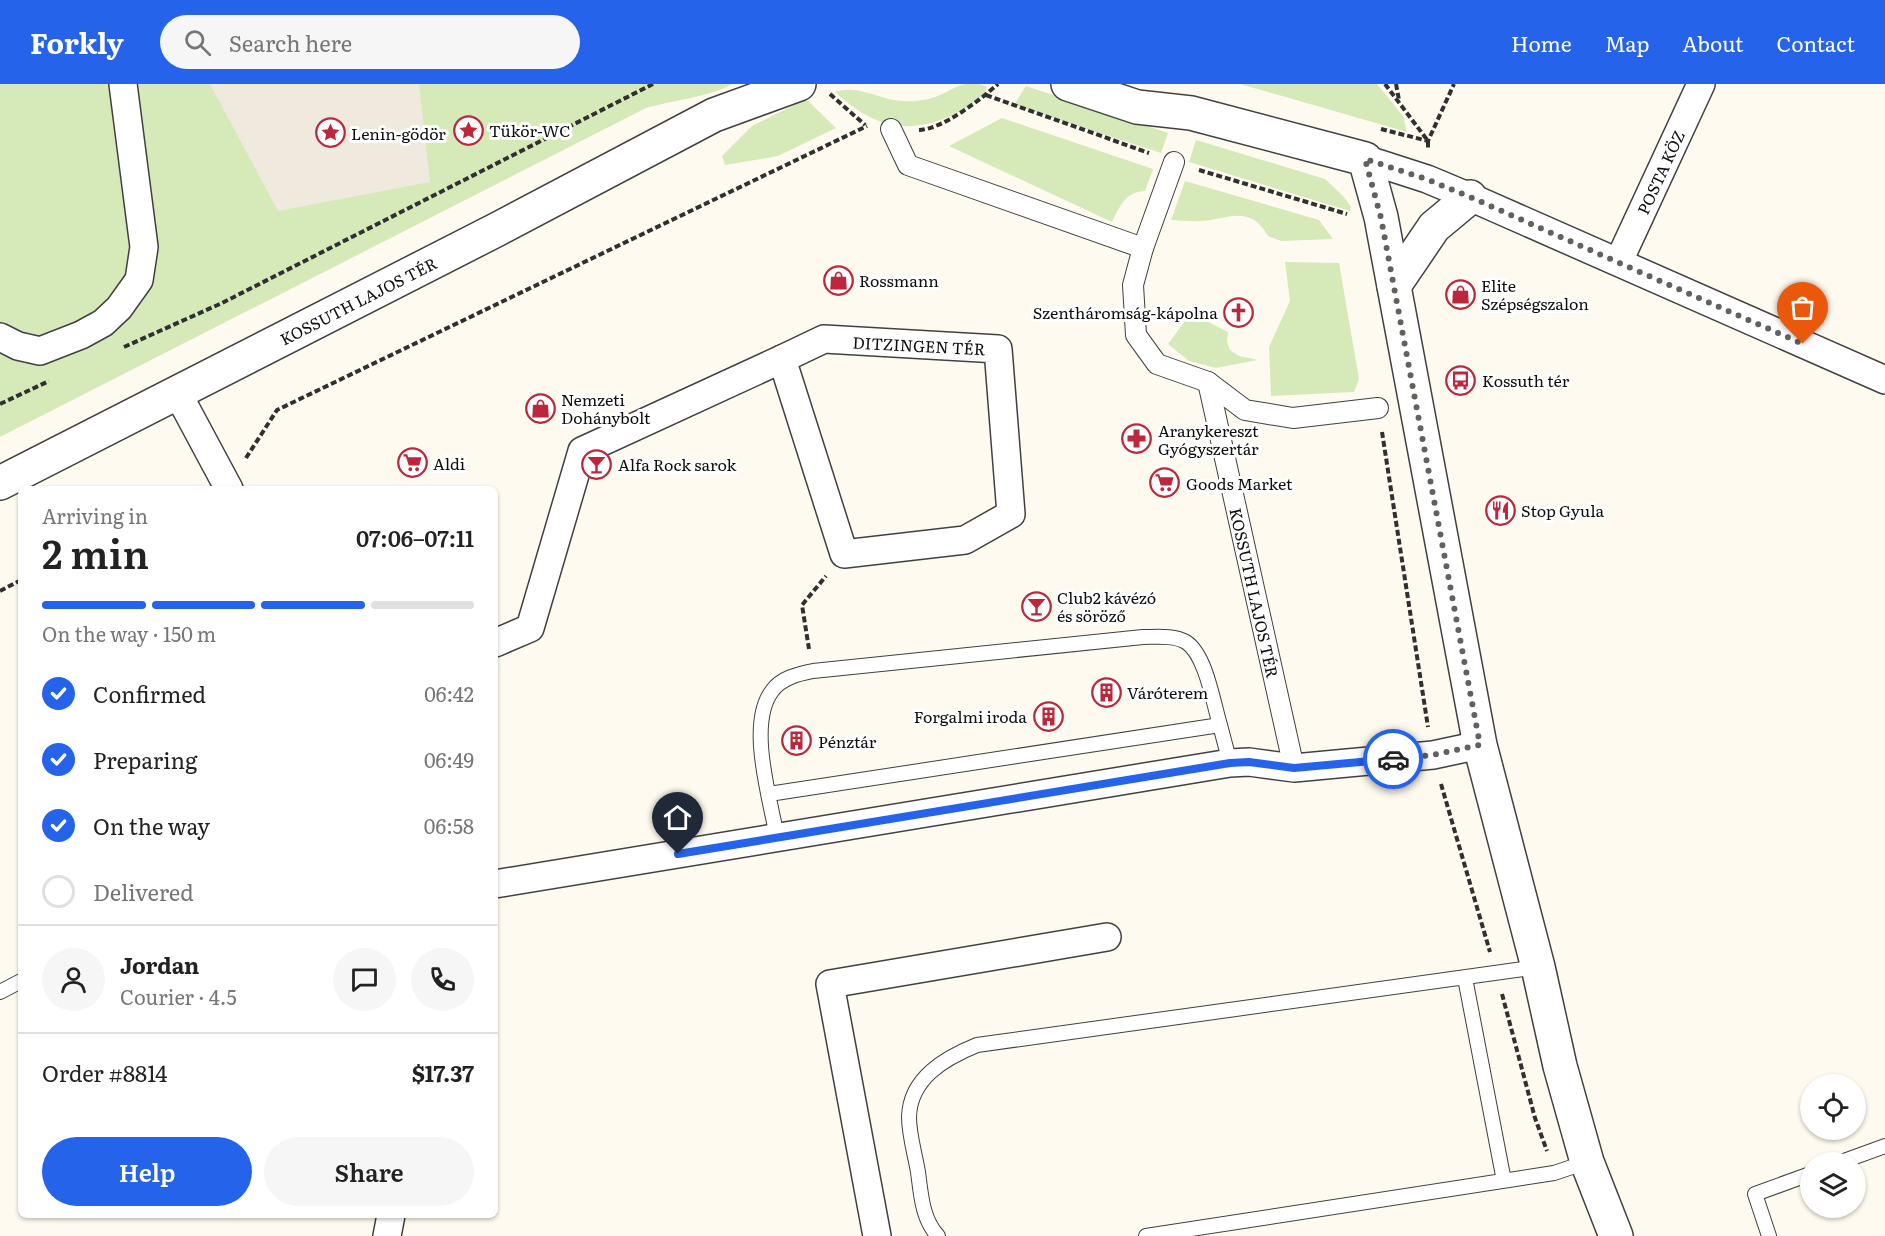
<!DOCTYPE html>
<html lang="en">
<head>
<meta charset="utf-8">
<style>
  :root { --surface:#fff; --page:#f6f6f6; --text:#222; --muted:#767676; --line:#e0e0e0; --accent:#2563eb }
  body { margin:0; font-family:Literata,serif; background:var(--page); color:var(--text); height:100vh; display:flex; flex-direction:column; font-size:22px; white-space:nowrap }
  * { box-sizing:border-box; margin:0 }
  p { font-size:20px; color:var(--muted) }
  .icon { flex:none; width:33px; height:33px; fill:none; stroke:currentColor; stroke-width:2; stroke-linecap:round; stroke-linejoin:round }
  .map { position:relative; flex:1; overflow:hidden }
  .side { position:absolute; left:18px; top:402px; width:480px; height:732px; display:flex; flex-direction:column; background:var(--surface); border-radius:9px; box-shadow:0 2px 4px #0004 }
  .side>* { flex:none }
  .fabs { position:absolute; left:1800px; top:990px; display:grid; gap:12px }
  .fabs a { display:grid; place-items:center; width:66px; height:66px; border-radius:50%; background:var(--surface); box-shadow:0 2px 4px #0004; font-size:30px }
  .pin { position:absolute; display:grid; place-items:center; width:51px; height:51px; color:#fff; margin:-62px -26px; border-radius:50% 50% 50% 0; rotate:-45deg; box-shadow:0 0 6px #0007 }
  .pin .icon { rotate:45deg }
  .courier { position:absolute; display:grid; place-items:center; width:60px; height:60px; margin:-30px; border:4px solid #2563eb; border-radius:50%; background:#fff; color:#222; box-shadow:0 2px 8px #0007 }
  .summary em { font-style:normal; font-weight:600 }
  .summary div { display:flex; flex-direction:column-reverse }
  .summary { display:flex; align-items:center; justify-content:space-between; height:102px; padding:0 24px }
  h1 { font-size:39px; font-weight:600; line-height:45px }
  .bar { display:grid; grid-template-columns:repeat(4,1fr); gap:9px 6px; align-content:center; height:72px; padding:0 24px }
  .bar i { height:8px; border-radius:4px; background:var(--line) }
  .bar .active { background:var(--accent) }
  .bar p { grid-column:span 4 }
  .line { display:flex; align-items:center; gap:15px; padding:0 24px; border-top:2px solid var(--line) }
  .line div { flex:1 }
  .round { display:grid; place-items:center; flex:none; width:63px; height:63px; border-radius:32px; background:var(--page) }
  ol { padding:0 24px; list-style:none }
  li { display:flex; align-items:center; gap:18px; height:66px }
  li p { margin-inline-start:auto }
  li .icon { padding:6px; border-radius:50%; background:var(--accent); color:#fff; stroke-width:4 }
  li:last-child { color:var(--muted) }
  li i { width:33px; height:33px; border:3px solid var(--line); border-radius:50% }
  .cta { display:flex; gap:12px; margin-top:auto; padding:12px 24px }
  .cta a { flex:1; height:69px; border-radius:36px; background:var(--accent); color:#fff; font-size:24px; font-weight:600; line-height:69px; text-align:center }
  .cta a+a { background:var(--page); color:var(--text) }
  header { display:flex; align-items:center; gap:36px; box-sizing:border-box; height:84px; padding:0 30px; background:var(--accent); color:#fff }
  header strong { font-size:28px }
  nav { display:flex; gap:33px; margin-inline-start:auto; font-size:21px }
  .search { width:420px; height:54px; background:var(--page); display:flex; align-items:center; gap:15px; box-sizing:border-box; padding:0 21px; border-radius:33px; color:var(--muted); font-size:22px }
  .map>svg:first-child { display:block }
  .green { fill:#d6e9b9 }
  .plaza { fill:#efe9de }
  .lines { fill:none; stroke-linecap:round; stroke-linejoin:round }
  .service-casing { stroke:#414141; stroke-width:16 }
  .pedestrian-casing { stroke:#414141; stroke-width:22 }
  .minor-casing { stroke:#414141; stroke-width:30 }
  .tertiary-casing { stroke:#414141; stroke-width:36 }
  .path { stroke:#303030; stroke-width:4; stroke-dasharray:6 3; stroke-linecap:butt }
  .service { stroke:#fff; stroke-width:14 }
  .pedestrian { stroke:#fff; stroke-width:20 }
  .minor { stroke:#fff; stroke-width:27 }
  .tertiary { stroke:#fff; stroke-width:33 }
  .done { stroke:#62615d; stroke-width:6; stroke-dasharray:0 10.8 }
  .route { stroke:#2563eb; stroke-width:8 }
  .labels { text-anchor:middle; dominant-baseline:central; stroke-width:6; stroke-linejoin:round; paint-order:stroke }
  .poi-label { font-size:16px; fill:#0e0e0e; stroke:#fff; text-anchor:start }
  .street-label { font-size:16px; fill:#0e0e0e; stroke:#fff }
</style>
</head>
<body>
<header>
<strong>Forkly</strong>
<div class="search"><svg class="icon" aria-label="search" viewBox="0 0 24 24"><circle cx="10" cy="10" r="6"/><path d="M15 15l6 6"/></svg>Search here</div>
<nav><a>Home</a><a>Map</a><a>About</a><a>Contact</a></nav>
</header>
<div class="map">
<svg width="1885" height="1152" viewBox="0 0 1885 1152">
  <rect width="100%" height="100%" fill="#fffaef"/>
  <!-- green -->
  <path class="green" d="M0,0H732C714,12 669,17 646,24L0,353Z
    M966,0H979L987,3C982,15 969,23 957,29C908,53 873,43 835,8C861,0 877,16 903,17C915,18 929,16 940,11C949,7 956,2 966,0Z
    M1240,0H1377L1403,32L1407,48Z
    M1026,2L1168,49L1161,69L1014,21Z
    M806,15L836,44L778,72L725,81L722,72L752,42Z
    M1002,34L1153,85L1145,107C1125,108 1120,122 1112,138L949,62Z
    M1196,56L1325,95L1344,113L1351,123L1350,127L1189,78Z
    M1185,97L1319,136L1333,155L1281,157L1268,152C1249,119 1227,136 1200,137C1190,138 1180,136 1171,136Z
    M1285,178L1339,179L1359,295L1354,308L1271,312L1269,263L1290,217Z
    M1191,229L1228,248L1227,258L1230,266L1239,272L1258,276L1216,284L1189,277L1168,260Z"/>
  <!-- plaza -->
  <path class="plaza" d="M210,0H419L430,98L278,127Z"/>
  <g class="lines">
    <defs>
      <path id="service" d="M769,710L1220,641L1230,679
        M777,753C770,714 747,640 772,607C781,594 798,590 813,587L1143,553C1156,553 1174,551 1186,558C1206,571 1213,618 1220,641
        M1465,894L1504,1097
        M0,908L21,897
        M1841,1078L1885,1062
        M938,1152C922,1135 921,1110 918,1088C915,1070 909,1051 909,1033C910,994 945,974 977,961L1538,883
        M1146,1152L1554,1089L1587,1078
        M1769,1152L1755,1110L1810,1090"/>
      <g id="pedestrian">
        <path d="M891,45L908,81L1143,164"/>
        <path d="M1174,78L1143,164L1133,201L1136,251L1157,280L1208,298L1245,326L1293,334L1378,324"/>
        <path id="s1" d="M1208,298L1294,684"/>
      </g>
      <g id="minor">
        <path d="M1365,75L1427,95L1470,113L1885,296"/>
        <path id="s2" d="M1619,177L1701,0"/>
        <path d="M0,253L18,262L40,267L81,251L103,239L119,224L139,196L144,163L123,0"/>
        <path d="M824,255L998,265L1011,430L965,456L844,470L782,275Z"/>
        <path d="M177,308L229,405"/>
        <path d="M495,559L530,544L582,367L782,275"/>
        <path d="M495,800L1230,679L1249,678L1294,684L1433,671L1480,661"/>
        <path d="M387,1152L391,1131"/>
        <path d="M877,1152L830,900L1107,853"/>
      </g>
      <g id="tertiary">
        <path d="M1068,0L1137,23L1191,29L1365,75L1381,133L1480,661L1538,883L1560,982L1587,1078L1616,1152"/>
        <path d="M1394,202L1434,143L1470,113"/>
        <path id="s3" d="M0,399L496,146L714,31L799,0"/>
      </g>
    </defs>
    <!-- service casing -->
    <use href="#service" class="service-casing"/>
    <!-- pedestrian casing -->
    <use href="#pedestrian" class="pedestrian-casing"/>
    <!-- minor casing -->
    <use href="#minor" class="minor-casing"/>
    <!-- tertiary casing -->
    <use href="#tertiary" class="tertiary-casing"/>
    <!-- path -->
    <path class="path" d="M1385,0L1428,57V66
      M1396,0L1399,16
      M830,10L865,41
      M986,11L1149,69
      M1381,45L1428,57L1454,0
      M919,46C943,45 980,16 998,0
      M1199,86L1347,130
      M124,263L222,219L653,0
      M0,320L49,297
      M1382,348L1428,643
      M246,374L277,326L867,42
      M0,507L21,496
      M809,565L802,521L826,492
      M1441,700L1490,868
      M1502,910L1535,1034L1547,1067"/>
    <!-- service -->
    <use href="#service" class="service"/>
    <!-- pedestrian -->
    <use href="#pedestrian" class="pedestrian"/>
    <!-- minor -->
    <use href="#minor" class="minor"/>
    <!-- tertiary -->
    <use href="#tertiary" class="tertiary"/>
  </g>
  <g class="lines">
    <!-- done -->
    <path class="done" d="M1393,675L1432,671L1480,661L1381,134L1365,75L1426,95L1470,113L1803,260"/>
    <!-- route -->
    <path class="route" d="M678,770L1230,679L1249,678L1294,684L1393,675"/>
  </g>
  <!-- icons -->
  <defs>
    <symbol id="sight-ring" viewBox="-11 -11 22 22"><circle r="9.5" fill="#fff" stroke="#bc273c" stroke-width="1.5"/><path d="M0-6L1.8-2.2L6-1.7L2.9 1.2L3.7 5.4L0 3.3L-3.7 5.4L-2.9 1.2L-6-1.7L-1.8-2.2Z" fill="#bc273c"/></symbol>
    <symbol id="shop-ring" viewBox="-11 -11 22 22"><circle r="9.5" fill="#fff" stroke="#bc273c" stroke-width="1.5"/><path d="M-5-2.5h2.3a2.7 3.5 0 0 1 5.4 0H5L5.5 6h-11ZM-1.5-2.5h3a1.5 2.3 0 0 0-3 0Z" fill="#bc273c"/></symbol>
    <symbol id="church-ring" viewBox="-11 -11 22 22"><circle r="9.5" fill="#fff" stroke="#bc273c" stroke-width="1.5"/><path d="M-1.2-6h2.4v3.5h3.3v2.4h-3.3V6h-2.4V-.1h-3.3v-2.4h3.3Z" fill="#bc273c"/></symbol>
    <symbol id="bus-ring" viewBox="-11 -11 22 22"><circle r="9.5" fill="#fff" stroke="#bc273c" stroke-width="1.5"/><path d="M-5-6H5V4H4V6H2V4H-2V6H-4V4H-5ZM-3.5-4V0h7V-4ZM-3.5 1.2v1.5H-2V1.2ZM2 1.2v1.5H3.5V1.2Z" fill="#bc273c"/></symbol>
    <symbol id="pharmacy-ring" viewBox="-11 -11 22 22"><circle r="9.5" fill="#fff" stroke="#bc273c" stroke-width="1.5"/><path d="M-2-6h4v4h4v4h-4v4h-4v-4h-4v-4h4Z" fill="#bc273c"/></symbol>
    <symbol id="supermarket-ring" viewBox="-11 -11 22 22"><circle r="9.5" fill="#fff" stroke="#bc273c" stroke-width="1.5"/><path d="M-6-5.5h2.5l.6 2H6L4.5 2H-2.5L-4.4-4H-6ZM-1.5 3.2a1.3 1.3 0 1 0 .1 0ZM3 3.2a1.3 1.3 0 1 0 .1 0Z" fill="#bc273c"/></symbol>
    <symbol id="bar-ring" viewBox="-11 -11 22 22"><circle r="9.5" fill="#fff" stroke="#bc273c" stroke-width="1.5"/><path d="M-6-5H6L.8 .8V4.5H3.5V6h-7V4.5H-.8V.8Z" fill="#bc273c"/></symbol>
    <symbol id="restaurant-ring" viewBox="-11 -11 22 22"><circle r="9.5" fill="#fff" stroke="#bc273c" stroke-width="1.5"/><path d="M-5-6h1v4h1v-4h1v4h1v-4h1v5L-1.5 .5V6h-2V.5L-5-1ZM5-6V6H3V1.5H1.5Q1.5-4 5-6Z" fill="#bc273c"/></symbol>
    <symbol id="building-ring" viewBox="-11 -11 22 22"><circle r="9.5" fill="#fff" stroke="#bc273c" stroke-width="1.5"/><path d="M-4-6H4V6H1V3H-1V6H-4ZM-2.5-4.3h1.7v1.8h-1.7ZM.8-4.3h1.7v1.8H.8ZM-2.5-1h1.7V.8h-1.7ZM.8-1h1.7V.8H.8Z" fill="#bc273c"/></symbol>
  </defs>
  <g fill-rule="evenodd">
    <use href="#sight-ring" x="452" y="30" width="33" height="33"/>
    <use href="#sight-ring" x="314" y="32" width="33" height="33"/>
    <use href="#shop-ring" x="822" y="180" width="33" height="33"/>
    <use href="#shop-ring" x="1444" y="194" width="33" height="33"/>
    <use href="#church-ring" x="1222" y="212" width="33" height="33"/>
    <use href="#bus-ring" x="1444" y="280" width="33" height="33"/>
    <use href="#shop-ring" x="524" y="308" width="33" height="33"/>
    <use href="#pharmacy-ring" x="1120" y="338" width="33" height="33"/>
    <use href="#supermarket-ring" x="396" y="362" width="33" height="33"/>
    <use href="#bar-ring" x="580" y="364" width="33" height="33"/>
    <use href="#supermarket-ring" x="1148" y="382" width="33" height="33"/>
    <use href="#restaurant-ring" x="1484" y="410" width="33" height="33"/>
    <use href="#bar-ring" x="1020" y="506" width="33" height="33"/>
    <use href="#building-ring" x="1090" y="592" width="33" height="33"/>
    <use href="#building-ring" x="1032" y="616" width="33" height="33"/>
    <use href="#building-ring" x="780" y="640" width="33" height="33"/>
  </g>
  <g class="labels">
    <!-- poi labels -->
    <g class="poi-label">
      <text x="489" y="46">Tükör-WC</text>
      <text x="351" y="49">Lenin-gödör</text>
      <text x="859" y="196">Rossmann</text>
      <text x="1481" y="201">Elite<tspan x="1481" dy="18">Szépségszalon</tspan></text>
      <text x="1218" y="228" text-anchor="end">Szentháromság-kápolna</text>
      <text x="1482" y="296">Kossuth tér</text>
      <text x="561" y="315">Nemzeti<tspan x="561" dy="18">Dohánybolt</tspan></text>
      <text x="1158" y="346">Aranykereszt<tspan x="1158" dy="18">Gyógyszertár</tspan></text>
      <text x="433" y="379">Aldi</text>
      <text x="618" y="380">Alfa Rock sarok</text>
      <text x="1186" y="399">Goods Market</text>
      <text x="1521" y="426">Stop Gyula</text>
      <text x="1057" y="513">Club2 kávézó<tspan x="1057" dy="18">és söröző</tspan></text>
      <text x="1127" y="608">Váróterem</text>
      <text x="1027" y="632" text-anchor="end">Forgalmi iroda</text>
      <text x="818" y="657">Pénztár</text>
    </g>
    <!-- street labels -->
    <g class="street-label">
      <text stroke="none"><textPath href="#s2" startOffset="98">POSTA KÖZ</textPath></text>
      <text stroke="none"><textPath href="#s3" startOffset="402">KOSSUTH LAJOS TÉR</textPath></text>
      <text transform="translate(919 261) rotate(3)">DITZINGEN TÉR</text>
      <text stroke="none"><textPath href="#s1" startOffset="216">KOSSUTH LAJOS TÉR</textPath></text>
    </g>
  </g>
</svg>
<div class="fabs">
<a><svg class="icon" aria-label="locate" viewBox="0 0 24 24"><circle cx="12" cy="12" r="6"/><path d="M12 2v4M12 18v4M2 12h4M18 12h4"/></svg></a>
<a><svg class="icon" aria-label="layers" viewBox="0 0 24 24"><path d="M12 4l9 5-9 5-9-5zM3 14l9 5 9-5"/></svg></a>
</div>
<div class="pin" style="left:1803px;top:260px;background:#ea580c"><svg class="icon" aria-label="bag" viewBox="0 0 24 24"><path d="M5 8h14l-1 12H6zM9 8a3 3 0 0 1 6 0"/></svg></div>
<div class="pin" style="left:678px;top:770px;background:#1f2937"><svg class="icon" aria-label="home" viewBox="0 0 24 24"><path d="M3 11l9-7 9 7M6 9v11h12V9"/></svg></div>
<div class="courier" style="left:1393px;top:675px"><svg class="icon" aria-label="car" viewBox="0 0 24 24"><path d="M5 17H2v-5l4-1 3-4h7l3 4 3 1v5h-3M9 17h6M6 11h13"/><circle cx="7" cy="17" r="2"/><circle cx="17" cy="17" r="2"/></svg></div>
<section class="side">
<div class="summary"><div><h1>2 min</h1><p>Arriving in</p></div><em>07:06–07:11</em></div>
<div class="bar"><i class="active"></i><i class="active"></i><i class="active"></i><i></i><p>On the way · 150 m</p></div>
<ol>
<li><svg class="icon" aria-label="check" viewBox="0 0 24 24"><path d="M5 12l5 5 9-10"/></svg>Confirmed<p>06:42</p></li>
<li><svg class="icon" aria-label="check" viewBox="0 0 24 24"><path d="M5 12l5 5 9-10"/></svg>Preparing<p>06:49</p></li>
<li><svg class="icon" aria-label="check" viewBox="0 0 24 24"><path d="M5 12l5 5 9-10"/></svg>On the way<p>06:58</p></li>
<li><i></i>Delivered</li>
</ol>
<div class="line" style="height:108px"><a class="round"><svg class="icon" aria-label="person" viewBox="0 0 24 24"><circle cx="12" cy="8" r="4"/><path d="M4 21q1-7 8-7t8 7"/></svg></a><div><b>Jordan</b><p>Courier · 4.5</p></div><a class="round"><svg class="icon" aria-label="chat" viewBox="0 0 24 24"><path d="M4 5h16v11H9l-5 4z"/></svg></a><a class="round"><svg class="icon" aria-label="phone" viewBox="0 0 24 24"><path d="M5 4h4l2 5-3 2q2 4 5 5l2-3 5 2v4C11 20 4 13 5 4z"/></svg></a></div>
<div class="line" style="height:78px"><div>Order #8814</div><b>$17.37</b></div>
<div class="cta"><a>Help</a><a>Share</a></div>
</section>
</div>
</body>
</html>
